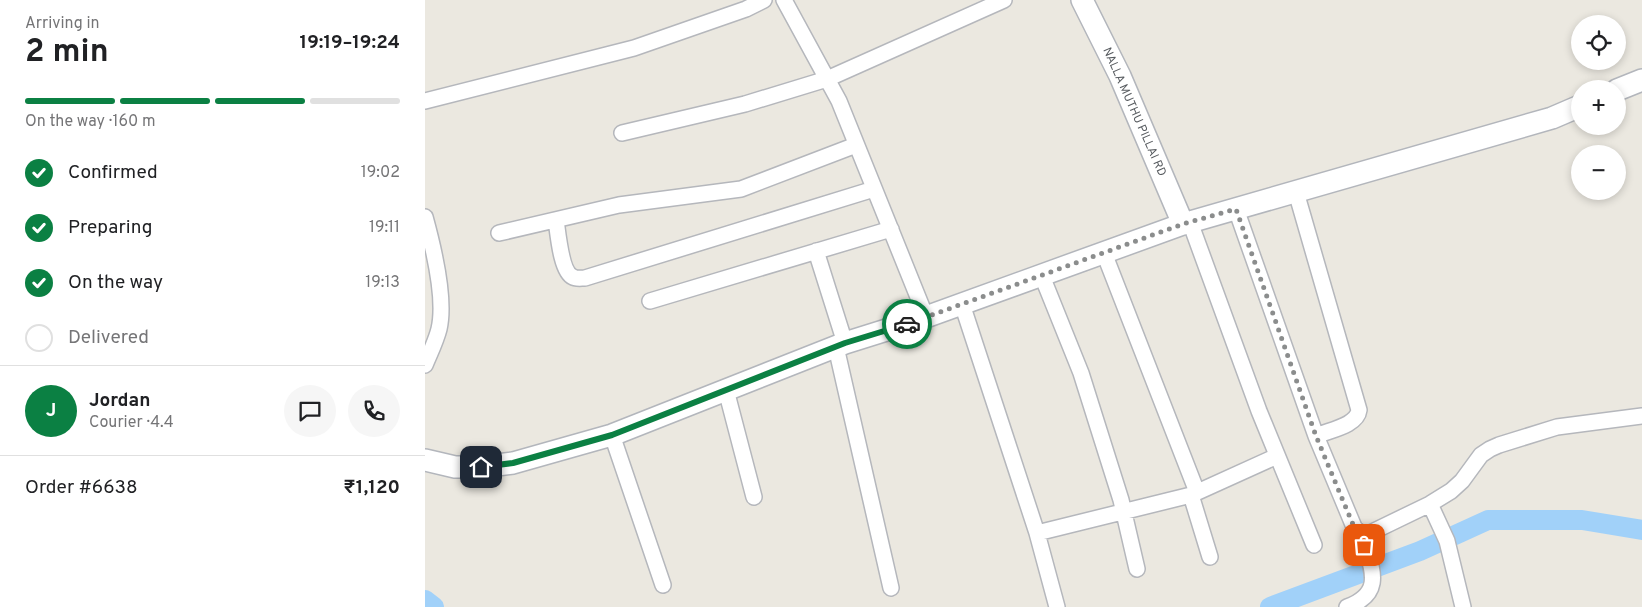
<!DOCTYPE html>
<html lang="en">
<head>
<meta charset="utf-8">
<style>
  :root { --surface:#fff; --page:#f6f6f6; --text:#202124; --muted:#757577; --line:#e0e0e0; --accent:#0b8043 }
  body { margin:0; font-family:Overpass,sans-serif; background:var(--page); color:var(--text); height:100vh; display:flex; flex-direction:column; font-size:19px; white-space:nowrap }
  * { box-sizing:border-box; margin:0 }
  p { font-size:16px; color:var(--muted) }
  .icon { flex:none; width:28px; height:28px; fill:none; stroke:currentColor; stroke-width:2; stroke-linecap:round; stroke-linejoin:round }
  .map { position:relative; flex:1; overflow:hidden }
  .side { display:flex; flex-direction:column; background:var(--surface); width:425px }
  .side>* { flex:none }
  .buttons { position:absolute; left:1146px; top:15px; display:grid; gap:10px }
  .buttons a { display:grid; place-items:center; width:55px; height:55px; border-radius:50%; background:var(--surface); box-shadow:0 2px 8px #0003; font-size:25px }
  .pin { position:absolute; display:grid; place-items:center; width:42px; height:42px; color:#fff; margin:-21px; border-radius:10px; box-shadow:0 2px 8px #0006 }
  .courier { position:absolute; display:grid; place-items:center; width:50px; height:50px; margin:-25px; border:4px solid #0b8043; border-radius:50%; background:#fff; color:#222; box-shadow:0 1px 6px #0007 }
  .overview em { font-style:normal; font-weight:700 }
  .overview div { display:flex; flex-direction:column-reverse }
  .overview { display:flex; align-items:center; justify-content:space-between; height:85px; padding:0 25px }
  h1 { font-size:32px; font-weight:700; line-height:38px }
  .bar { display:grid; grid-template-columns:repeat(4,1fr); gap:8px 5px; align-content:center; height:60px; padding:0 25px }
  .bar i { height:6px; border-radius:4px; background:var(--line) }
  .bar .on { background:var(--accent) }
  .bar p { grid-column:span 4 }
  .line { display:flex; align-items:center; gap:12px; padding:0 25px; border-top:1px solid var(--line) }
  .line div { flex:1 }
  .round { display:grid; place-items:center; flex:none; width:52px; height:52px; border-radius:26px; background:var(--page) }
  ol { padding:0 25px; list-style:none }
  li { display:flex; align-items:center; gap:15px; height:55px }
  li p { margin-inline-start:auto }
  li .icon { padding:5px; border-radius:50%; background:var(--accent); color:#fff; stroke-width:4 }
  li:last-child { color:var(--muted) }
  li i { width:28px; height:28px; border:2px solid var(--line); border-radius:50% }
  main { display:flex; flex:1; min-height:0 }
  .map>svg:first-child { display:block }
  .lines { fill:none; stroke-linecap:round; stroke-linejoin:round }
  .canal { stroke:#a1d1f9; stroke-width:20 }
  .street-casing { stroke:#b5b7bc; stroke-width:18 }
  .secondary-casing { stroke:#b3b6bc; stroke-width:24 }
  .street { stroke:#fff; stroke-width:15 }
  .secondary { stroke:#fff; stroke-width:21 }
  .done { stroke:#8b8d8d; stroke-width:5; stroke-dasharray:0 9 }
  .route { stroke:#0b8043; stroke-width:6 }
  .labels { text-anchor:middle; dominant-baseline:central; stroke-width:4; stroke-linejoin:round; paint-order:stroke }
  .street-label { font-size:12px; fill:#585c60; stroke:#fff }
</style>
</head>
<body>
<main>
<section class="side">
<div class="overview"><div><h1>2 min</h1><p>Arriving in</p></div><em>19:19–19:24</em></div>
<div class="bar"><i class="on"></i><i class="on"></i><i class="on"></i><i></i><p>On the way · 160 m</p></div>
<ol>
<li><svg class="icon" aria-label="check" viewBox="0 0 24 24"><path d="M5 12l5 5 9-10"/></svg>Confirmed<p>19:02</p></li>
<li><svg class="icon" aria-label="check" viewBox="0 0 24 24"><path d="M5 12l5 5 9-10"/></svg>Preparing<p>19:11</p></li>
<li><svg class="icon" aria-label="check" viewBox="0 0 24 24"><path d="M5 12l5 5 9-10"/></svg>On the way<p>19:13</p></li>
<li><i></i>Delivered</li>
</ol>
<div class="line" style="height:90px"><b class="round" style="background:var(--accent);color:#fff">J</b><div><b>Jordan</b><p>Courier · 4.4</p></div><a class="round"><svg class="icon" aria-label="chat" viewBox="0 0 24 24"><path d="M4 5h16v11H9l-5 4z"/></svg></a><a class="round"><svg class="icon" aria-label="phone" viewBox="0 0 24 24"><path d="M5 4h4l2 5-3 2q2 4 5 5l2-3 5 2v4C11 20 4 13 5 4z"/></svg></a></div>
<div class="line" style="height:65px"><div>Order #6638</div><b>₹1,120</b></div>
</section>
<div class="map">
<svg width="1217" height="607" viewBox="0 0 1217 607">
  <rect width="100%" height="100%" fill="#ebe8e0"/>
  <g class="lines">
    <!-- canal -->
    <path class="canal" d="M0,600L9,607
      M845,607L995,551L1063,520H1157L1217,530"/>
    <defs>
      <path id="street" d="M359,0L414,101L501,317
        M0,101L209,48L321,9L339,0
        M197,133L320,104L402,79L579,0
        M871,192L934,410C932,426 904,430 891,436
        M811,209L891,436L929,527L937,535L943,534L1005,504L1026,491L1037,481L1056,455L1065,449L1074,445L1132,427L1217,416
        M0,217C8,246 21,299 14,329C11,341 5,353 0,365
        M131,220C133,233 136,272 148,277C151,279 156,278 160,278L449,189
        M765,222L834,411L889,545
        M74,233L194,205L316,189L431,145
        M391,251L420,343
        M679,253L772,492
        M617,276L656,373L696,500L712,569
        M225,301L466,229
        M537,304L612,533L766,495L852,456
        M411,347L466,588
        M301,390L329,497
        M187,435L238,585
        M766,495L785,557
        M1005,504L1022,541L1038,607
        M612,533L632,607
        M922,607C962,592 945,566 937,535"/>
      <path id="secondary" d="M657,0L695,76L758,224
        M1192,90L1217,80
        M0,460L30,467H56L88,463L187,435L420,343L487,322L758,224L1127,118L1155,106"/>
    </defs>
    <!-- street casing -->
    <use href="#street" class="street-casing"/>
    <!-- secondary casing -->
    <use href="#secondary" class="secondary-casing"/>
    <!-- street -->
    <use href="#street" class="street"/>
    <!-- secondary -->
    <use href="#secondary" class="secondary"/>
  </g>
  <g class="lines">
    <!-- done -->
    <path class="done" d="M482,324L758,224L811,209L891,436L929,527L937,535L939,545"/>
    <!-- route -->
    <path class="route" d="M56,467L88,463L187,435L420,343L482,324"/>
  </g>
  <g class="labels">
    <!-- street labels -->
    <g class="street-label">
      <text transform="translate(709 112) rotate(66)">NALLA MUTHU PILLAI RD</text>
    </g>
  </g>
</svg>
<div class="buttons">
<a><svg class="icon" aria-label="locate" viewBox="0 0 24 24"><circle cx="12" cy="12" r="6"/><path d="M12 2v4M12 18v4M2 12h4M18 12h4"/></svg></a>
<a>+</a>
<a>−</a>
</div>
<div class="pin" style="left:939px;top:545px;background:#ea580c"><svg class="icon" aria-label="bag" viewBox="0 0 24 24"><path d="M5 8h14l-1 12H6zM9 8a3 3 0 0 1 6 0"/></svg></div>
<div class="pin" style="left:56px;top:467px;background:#1f2937"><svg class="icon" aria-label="home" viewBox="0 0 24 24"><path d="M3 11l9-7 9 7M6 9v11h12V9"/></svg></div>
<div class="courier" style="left:482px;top:324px"><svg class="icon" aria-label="car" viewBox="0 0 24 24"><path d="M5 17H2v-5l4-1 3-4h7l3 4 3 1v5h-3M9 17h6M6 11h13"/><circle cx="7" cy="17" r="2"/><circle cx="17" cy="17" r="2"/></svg></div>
</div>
</main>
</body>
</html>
